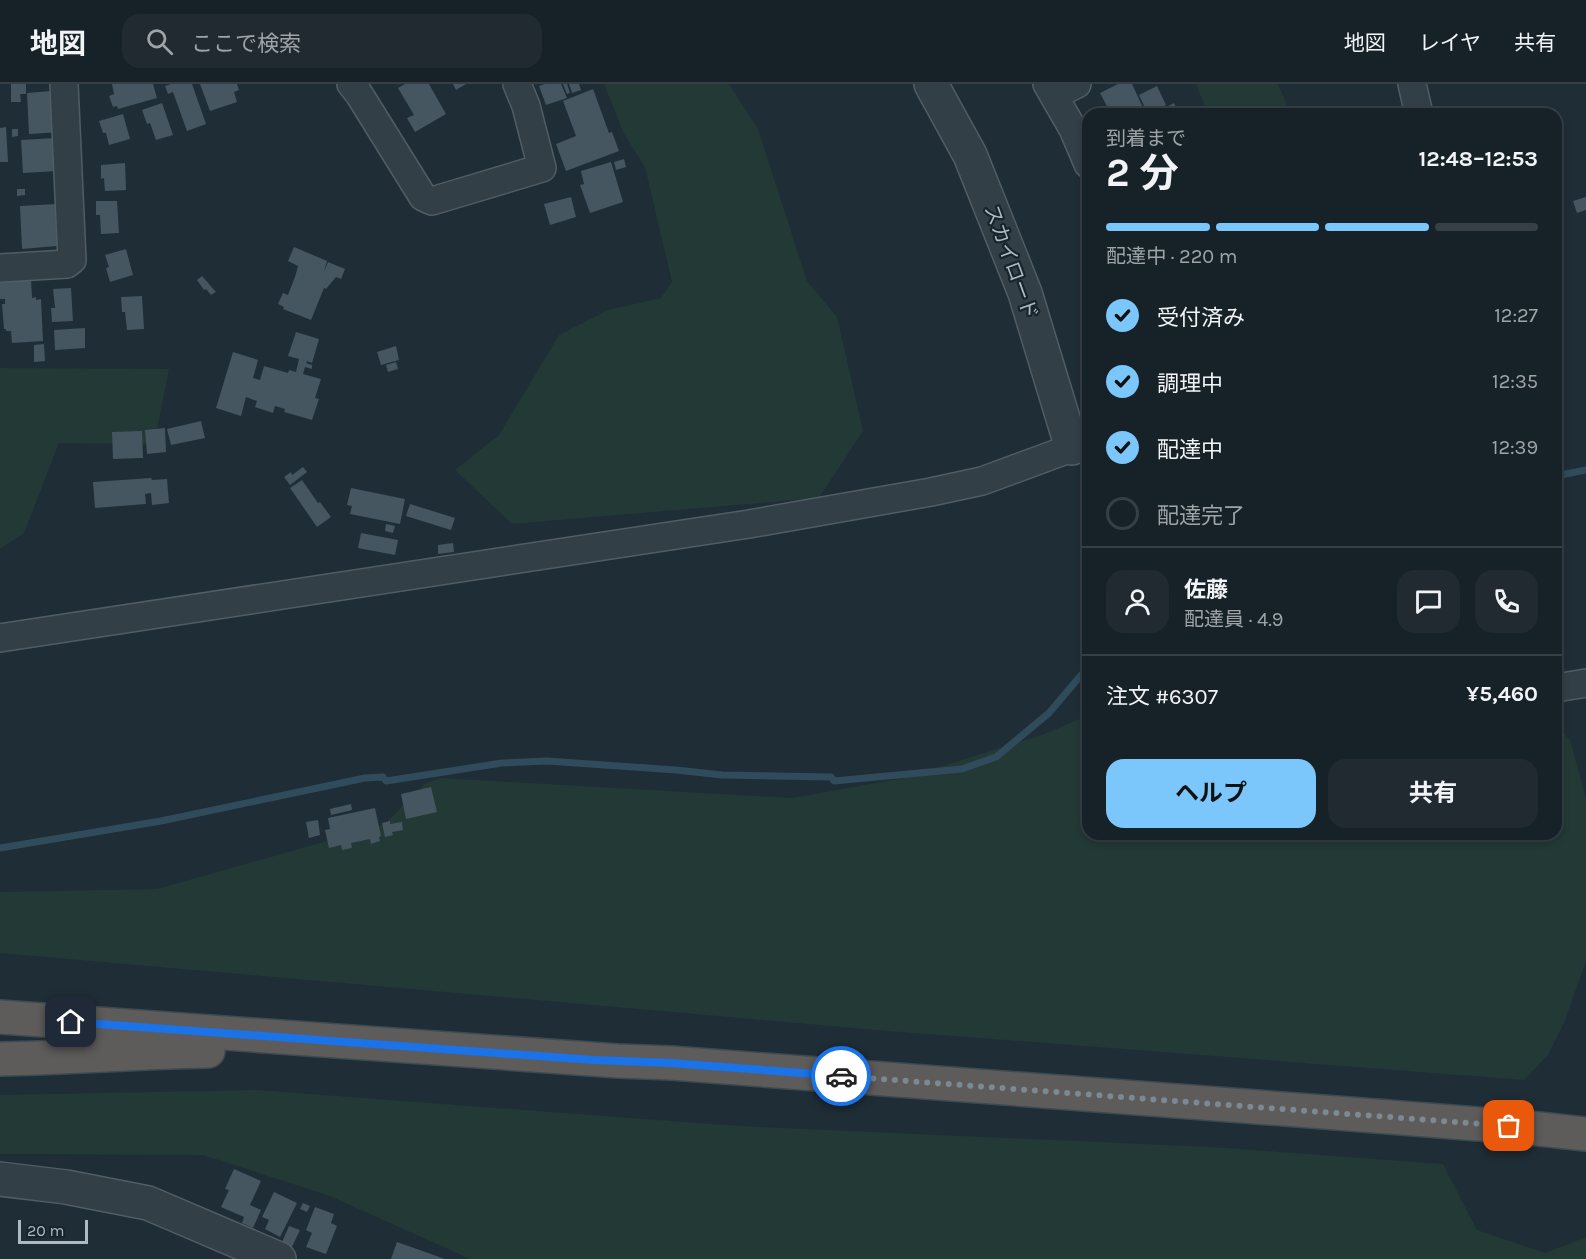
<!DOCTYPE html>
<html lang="ja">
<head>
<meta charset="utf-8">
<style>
  :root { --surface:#172228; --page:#202a30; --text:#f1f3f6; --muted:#9ea4a8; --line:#363f45; --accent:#7bc6fa }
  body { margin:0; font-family:Karla,"Noto Sans JP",sans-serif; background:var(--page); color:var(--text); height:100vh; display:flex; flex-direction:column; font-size:22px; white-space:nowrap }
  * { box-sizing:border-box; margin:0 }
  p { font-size:20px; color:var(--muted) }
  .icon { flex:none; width:33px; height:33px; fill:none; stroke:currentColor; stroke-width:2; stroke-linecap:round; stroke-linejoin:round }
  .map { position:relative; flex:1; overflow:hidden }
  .panel { position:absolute; left:1082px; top:24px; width:480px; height:732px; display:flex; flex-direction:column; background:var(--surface); border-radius:18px; box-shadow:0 3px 9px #0003,0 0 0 2px var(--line) }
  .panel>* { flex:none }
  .scale { position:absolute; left:18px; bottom:15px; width:70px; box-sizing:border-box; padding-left:6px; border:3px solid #acbac4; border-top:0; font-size:16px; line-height:21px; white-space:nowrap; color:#acbac4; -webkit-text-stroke:4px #18242b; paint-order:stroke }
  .pin { position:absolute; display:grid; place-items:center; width:51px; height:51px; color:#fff; margin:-26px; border-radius:12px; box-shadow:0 3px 9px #0006 }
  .courier { position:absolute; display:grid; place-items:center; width:60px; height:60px; margin:-30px; border:4px solid #1a73e8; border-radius:50%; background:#fff; color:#222; box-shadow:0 2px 8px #0007 }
  .overview em { font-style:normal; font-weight:700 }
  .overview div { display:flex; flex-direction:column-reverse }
  .overview { display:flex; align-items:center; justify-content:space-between; height:102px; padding:0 24px }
  h1 { font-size:39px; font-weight:700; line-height:45px }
  .bar { display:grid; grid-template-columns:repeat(4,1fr); gap:9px 6px; align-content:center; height:72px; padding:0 24px }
  .bar i { height:8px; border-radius:4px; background:var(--line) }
  .bar .on { background:var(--accent) }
  .bar p { grid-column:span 4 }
  .line { display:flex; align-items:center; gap:15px; padding:0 24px; border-top:2px solid var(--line) }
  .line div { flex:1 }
  .round { display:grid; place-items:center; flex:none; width:63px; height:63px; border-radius:18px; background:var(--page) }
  ol { padding:0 24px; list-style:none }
  li { display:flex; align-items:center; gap:18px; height:66px }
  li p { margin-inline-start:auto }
  li .icon { padding:6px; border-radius:50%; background:var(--accent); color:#111; stroke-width:4 }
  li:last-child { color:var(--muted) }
  li i { width:33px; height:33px; border:3px solid var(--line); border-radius:50% }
  .action { display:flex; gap:12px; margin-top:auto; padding:12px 24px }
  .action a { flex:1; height:69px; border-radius:18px; background:var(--accent); color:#111; font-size:24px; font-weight:700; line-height:69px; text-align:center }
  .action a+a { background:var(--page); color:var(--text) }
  header { display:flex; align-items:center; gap:36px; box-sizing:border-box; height:84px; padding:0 30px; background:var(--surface); border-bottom:2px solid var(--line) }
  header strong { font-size:28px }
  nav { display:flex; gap:33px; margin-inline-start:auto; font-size:21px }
  .search { width:420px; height:54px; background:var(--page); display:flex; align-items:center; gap:15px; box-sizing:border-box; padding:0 21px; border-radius:18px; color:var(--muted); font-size:22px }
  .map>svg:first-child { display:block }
  .green { fill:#223936 }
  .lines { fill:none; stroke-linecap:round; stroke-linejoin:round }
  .stream { stroke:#304b5c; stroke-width:7 }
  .building { fill:#455660 }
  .minor-casing { stroke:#505d65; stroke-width:30 }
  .tertiary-casing { stroke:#505d65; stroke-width:36 }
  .trunk-casing { stroke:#3d4a51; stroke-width:36 }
  .minor { stroke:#323f47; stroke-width:27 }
  .tertiary { stroke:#323f47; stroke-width:33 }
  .trunk { stroke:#5e5c5b; stroke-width:33 }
  .done { stroke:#7b8992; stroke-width:6; stroke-dasharray:0 10.8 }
  .route { stroke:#1a73e8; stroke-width:8 }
  .labels { text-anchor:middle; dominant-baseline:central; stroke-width:4.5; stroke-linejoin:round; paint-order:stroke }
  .street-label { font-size:20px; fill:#acbac4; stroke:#18242b }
</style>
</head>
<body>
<header>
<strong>地図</strong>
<div class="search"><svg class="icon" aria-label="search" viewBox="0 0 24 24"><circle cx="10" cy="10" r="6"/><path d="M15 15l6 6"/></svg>ここで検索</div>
<nav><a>地図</a><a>レイヤ</a><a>共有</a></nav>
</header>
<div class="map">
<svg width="1586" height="1175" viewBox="0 0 1586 1175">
  <rect width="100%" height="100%" fill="#1f2d36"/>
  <!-- green -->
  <path class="green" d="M604,0H729L758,45L807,197L837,233L863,347L819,414L512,440L455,386L499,351L559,251L608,226L661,214L672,198L645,83L624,50Z
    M1196,0H1278L1291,30H1208Z
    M0,284L169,285L154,360L59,359L24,449L0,465Z
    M1087,632L1088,750H1556V641L1570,656L1586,714V877L1564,939L1548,971L1524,996L888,947L0,869V808L157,805L384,741L424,700L440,694L792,714L904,694L1042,651Z
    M257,1006L739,1042L1212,1063L1443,1080L1477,1146L1545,1169L1586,1153V1175H470L330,1112L203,1071L0,1070V1011Z"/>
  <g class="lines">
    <!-- stream -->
    <path class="stream" d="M1556,392L1586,386
      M0,764L161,737L365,694L383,693L386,697L502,679L547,677L676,686L722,691L831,693L834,697L962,685L996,673L1049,629L1088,583"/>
  </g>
  <!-- building -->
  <path class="building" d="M11,0H26V10H20L21,18H11Z
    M112,0H153L157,14L118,25L117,22L113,23L109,12L114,10Z
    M171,0H192L206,40L187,47L173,8L168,10L165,2Z
    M200,0H237L239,6L234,8L237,18L210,27Z
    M405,0H429L446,30L415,48L407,34L414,31L398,4Z
    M453,0H466L456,6Z
    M545,0H561L567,14L546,21L539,2Z
    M563,0H567L570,9L567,10Z
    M569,0H579L581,6L572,9Z
    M1118,0H1132L1146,30H1106L1110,28L1100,9Z
    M1157,2L1166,21L1148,30L1139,11Z
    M593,5L609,49L612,48L619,67L566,87L556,60L576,52L563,17Z
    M51,7L60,48L29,50L27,9Z
    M162,19L173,51L156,56L150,39L147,40L142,26Z
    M1174,19L1177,25L1167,30L1164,24Z
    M123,30L130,55L109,61L106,49H103L99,37Z
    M6,43L8,78H0V44Z
    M12,45H18V52L12,53Z
    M55,54L57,87L23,89L21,56Z
    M624,75L626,83L616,86L614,78Z
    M611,78L623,118L590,129L580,101L584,100L581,87Z
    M125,79L126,106L105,107L104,94L101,95V81Z
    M17,105H25V111L17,112Z
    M571,113L576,133L550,141L544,120Z
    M1586,113V126L1577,129L1573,117Z
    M96,117H117L119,149L101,150L100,131H96Z
    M56,120L57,162L22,165L20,122Z
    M1559,129L1561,141L1556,143V130Z
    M294,163L327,177L324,188L328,178L345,185L341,195L336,193L326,205L324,204L311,236L283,225L284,223L278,220L283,209L288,211L295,193L298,182L288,177Z
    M126,165L133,191L110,198L106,184L109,183L105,171Z
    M202,192L216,208L211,211L206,205L204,206L197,196Z
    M31,195L32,214L36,213V216L41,215L43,257L12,259L11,247H6V245H4L2,220H5V215H0V196Z
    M71,204L73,237L52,238L51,224H55L53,205Z
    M142,212L144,245L127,246L125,228H122L121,213Z
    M85,244V264L55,266L54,246Z
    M296,248L319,255L312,279L307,277L306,279L312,281V285L305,283L303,290L321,295L315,314L319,315L312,336L284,328L285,325L275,322L273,329L255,323L257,317L246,313L241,332L216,324L233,268L258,276L253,294L260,296L264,282L288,289L289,286L296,288L299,275L288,272Z
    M44,260L45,277L34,278V261Z
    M396,262L399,276L381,281L377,268Z
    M396,278L398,285L388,288L386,281Z
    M201,337L205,354L171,361L167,345Z
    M165,344L166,368L147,370L145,346Z
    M142,347L143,374L113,375L112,348Z
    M303,383L307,388L290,401L284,393L291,388L292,391Z
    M151,394L152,396L167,395L169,419L152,421L151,409L145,410L146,420L95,424L93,398Z
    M302,396L318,419L320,418L331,433L317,443L290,404Z
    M351,404L405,415L400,440L350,430L352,422L347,421Z
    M410,420L455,434L451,446L406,432Z
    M386,440L395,442L393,449L385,447Z
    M361,449L398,456L395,471L358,464Z
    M453,459L454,468L438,470V461Z
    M431,703L437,728L406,735L401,710Z
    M351,720L352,726L331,731L330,725Z
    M375,724L381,752L379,753L380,757L371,760L370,755L351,759L352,764L342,766L341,761L329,764L325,746L330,745L328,734Z
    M318,736L320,751L309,754L306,738Z
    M390,737V740L402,738L403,746L392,748L393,751L385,753L382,739Z
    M234,1085L261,1097L250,1121L261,1126L253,1144L242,1139L244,1133L221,1123L229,1106L225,1105Z
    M274,1108L297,1119L280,1153L265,1145L269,1136L262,1133Z
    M303,1119L310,1122L307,1128L300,1125Z
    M315,1123L334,1130L331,1139L337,1142L326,1170L306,1163L312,1149L306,1146Z
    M289,1142L300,1146L292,1163L282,1158Z
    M397,1158L445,1175H391Z"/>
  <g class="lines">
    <defs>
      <path id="minor" d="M351,0L359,10L423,113L432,117L542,84L526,22L517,0
        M1047,0L1073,45L1088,80
        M1412,0L1419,30
        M1054,11L1077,0
        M0,184L67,180L72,176L64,0
        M0,554L749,440L931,408L982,397L1088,358
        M1556,604L1586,599"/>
      <path id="tertiary" d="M931,0L970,71L1025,209L1072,364
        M0,1095L66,1103L148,1119L279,1175"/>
      <path id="trunk" d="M0,933L618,977L671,979L1337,1029L1530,1044L1586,1050
        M0,975C69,974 139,968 208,967"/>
    </defs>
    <!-- minor casing -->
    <use href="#minor" class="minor-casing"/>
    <!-- tertiary casing -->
    <use href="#tertiary" class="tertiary-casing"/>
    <!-- trunk casing -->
    <use href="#trunk" class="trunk-casing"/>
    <!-- minor -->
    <use href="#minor" class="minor"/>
    <!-- tertiary -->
    <use href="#tertiary" class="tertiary"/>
    <!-- trunk -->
    <use href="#trunk" class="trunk"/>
  </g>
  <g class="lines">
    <!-- done -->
    <path class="done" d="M841,992L1509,1042"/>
    <!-- route -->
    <path class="route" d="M71,938L594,976L671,979L841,992"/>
  </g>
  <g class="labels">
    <!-- street labels -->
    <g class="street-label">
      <text transform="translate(1011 178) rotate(70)">スカイロード</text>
    </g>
  </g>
</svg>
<div class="scale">20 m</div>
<div class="pin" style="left:1509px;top:1042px;background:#ea580c"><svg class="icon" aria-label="bag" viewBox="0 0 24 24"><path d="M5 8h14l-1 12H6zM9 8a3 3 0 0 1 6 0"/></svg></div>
<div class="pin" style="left:71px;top:938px;background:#1f2937"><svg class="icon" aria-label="home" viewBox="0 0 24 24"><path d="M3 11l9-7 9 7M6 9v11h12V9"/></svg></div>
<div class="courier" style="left:841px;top:992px"><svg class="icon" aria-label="car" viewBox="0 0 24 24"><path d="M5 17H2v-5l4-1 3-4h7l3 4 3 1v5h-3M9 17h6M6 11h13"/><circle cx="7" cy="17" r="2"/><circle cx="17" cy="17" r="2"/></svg></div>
<section class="panel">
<div class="overview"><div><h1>2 分</h1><p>到着まで</p></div><em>12:48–12:53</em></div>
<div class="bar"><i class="on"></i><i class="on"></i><i class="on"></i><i></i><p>配達中 · 220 m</p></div>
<ol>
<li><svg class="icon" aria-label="check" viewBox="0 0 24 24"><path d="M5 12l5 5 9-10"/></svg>受付済み<p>12:27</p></li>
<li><svg class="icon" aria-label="check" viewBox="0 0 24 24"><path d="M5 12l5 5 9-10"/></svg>調理中<p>12:35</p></li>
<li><svg class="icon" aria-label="check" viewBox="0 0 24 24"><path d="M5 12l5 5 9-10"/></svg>配達中<p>12:39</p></li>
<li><i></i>配達完了</li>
</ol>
<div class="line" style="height:108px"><a class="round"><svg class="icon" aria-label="person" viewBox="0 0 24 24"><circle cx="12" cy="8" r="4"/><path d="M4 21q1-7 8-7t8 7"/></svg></a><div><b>佐藤</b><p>配達員 · 4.9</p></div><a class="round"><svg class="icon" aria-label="chat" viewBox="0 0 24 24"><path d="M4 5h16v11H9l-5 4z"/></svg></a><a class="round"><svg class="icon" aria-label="phone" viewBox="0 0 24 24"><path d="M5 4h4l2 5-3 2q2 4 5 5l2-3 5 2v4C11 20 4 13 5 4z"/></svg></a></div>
<div class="line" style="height:78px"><div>注文 #6307</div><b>¥5,460</b></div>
<div class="action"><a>ヘルプ</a><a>共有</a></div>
</section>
</div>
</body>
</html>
